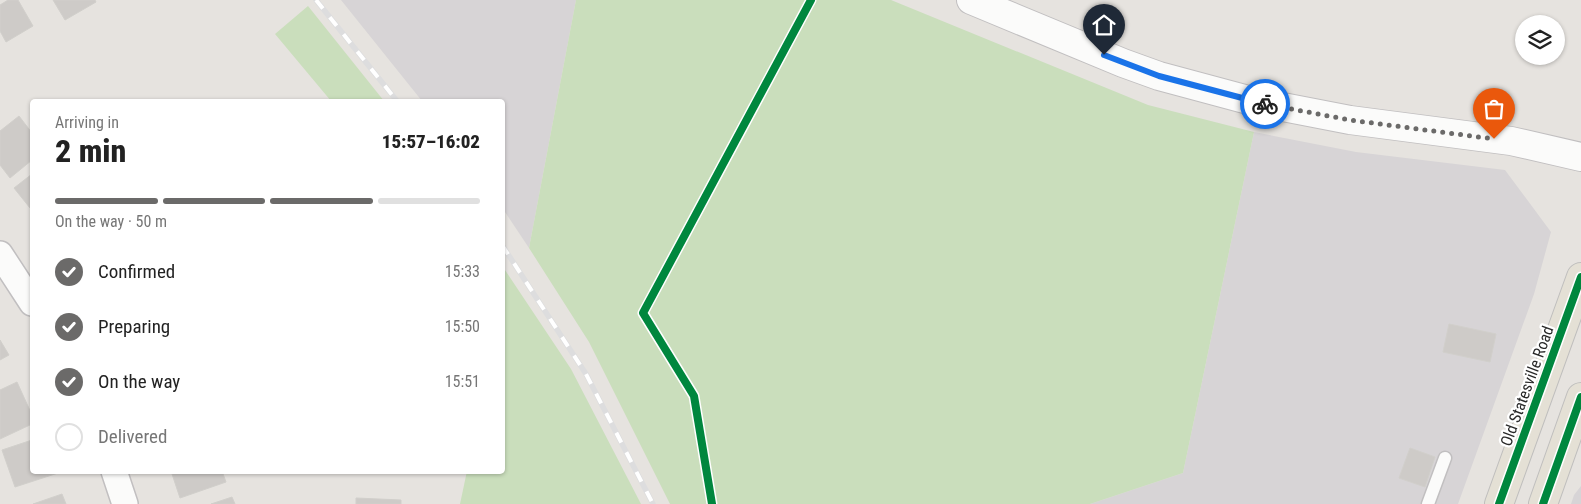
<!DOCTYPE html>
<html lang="en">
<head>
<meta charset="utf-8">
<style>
  :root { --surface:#fff; --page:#f6f6f6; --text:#222; --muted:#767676; --line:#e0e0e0; --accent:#6b6a69 }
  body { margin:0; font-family:"Roboto Condensed",sans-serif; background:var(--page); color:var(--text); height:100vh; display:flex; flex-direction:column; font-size:19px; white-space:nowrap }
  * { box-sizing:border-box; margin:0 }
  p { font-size:16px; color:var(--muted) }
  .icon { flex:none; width:28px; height:28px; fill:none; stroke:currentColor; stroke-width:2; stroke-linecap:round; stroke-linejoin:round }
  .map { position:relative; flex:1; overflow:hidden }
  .sheet { position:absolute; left:30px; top:99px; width:475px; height:375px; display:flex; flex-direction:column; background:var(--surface); border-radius:5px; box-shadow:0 1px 4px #0004 }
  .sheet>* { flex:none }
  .tools { position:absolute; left:1515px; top:15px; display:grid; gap:10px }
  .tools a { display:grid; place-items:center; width:50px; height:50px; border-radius:50%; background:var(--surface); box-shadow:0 1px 4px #0004; font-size:25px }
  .pin { position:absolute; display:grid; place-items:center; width:42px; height:42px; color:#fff; margin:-51px -21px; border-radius:50% 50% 50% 0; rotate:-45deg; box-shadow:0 0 5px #0007 }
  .pin .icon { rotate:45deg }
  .courier { position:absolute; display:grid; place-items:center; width:50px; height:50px; margin:-25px; border:4px solid #1a73e8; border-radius:50%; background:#fff; color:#222; box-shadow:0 1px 6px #0007 }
  .overview em { font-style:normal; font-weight:800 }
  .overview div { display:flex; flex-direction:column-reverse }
  .overview { display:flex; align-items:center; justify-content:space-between; height:85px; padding:0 25px }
  h1 { font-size:32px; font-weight:800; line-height:38px }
  .bar { display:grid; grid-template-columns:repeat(4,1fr); gap:8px 5px; align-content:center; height:60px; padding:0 25px }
  .bar i { height:6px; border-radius:4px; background:var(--line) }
  .bar .current { background:var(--accent) }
  .bar p { grid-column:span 4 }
  ol { padding:0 25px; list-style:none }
  li { display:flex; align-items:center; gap:15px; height:55px }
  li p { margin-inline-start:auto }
  li .icon { padding:5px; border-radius:50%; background:var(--accent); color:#fff; stroke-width:4 }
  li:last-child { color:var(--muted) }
  li i { width:28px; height:28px; border:2px solid var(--line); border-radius:50% }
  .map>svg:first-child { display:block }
  .industrial { fill:#d7d4d6 }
  .green { fill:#cadebc }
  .building { fill:#cecbc8; stroke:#d1cfcb }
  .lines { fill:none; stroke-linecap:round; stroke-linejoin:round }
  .service-casing { stroke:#c1bfc0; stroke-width:15 }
  .minor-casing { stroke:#c1bfc0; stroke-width:28 }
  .secondary-casing { stroke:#c1bfc0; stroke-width:30 }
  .primary-casing { stroke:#bfbebd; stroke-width:30 }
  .service { stroke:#fbfbfa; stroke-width:12 }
  .minor { stroke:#fbfbfa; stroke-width:25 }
  .secondary { stroke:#fbfbfa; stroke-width:28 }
  .primary { stroke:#e4e0d5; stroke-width:28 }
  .rail-casing { stroke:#ddddde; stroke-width:5.5 }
  .rail { stroke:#fff; stroke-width:4; stroke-dasharray:11; stroke-linecap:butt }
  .cycleway-casing { stroke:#fff; stroke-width:11 }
  .cycleway { stroke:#00873e; stroke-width:8 }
  .done { stroke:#6b6a69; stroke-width:5; stroke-dasharray:0 9 }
  .route { stroke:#1a73e8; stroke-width:6 }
  .labels { text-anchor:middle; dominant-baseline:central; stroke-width:4.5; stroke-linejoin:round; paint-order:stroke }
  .street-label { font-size:16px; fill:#292929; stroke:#fff }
</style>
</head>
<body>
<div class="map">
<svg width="1581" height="504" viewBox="0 0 1581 504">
  <rect width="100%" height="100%" fill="#e6e3df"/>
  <!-- industrial -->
  <path class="industrial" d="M341,0H576L529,248L503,209L502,101H422Z
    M1254,132L1356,152L1505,170L1551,232L1534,294L1458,504H1090L1183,473Z
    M1581,486V504H1571L1574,495Z"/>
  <!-- green -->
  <path class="green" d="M576,0H891L1148,105L1254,132L1183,473L1090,504H670L589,342L529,248Z
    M308,6L384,101H331L275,34Z
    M503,267L571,369L641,504H460L467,471H502Z"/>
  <!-- building -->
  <path class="building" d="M8,0H18L33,26L6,42L0,31V5Z
    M53,0H95L96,2L65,20Z
    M19,116L32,133V160L10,178L0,165V131Z
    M32,174V206L30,208L14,188Z
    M1449,324L1496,334L1490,362L1443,352Z
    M0,340L9,355L0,360Z
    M17,382L32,415V424L0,439V390Z
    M32,440V471L58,473L15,487L2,450Z
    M1410,448L1435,457L1425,487L1399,478Z
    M171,471H222L226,482L180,498Z
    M62,494L66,504H33Z
    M232,497L235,504H211Z
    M356,498L401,500V504H356Z"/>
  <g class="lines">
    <defs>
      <path id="service" d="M1428,504L1445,458"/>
      <path id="minor" d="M0,254L32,303
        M114,471L125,504"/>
      <path id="secondary" d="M971,0L1123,63L1159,76L1252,101L1350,120L1511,141L1581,157"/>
      <path id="primary" d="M1499,504L1581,277
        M1543,504L1581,397"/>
    </defs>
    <!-- service casing -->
    <use href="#service" class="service-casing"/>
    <!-- minor casing -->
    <use href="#minor" class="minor-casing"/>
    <!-- secondary casing -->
    <use href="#secondary" class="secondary-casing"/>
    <!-- primary casing -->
    <use href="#primary" class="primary-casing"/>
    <!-- service -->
    <use href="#service" class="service"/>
    <!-- minor -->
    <use href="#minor" class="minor"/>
    <!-- secondary -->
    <use href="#secondary" class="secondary"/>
    <!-- primary -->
    <use href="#primary" class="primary"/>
    <defs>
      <path id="rail" d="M316,0L397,101
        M502,245L586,374L653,504"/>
    </defs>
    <!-- rail casing -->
    <use href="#rail" class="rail-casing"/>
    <!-- rail -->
    <use href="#rail" class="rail"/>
    <defs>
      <path id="cycleway" d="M712,504L694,396L643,313L811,0
        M1499,504L1581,277
        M1543,504L1581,397"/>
    </defs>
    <!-- cycleway casing -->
    <use href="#cycleway" class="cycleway-casing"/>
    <!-- cycleway -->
    <use href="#cycleway" class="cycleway"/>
  </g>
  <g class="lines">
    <!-- done -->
    <path class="done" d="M1265,104L1350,120L1494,139"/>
    <!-- route -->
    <path class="route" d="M1104,55L1159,76L1265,104"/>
  </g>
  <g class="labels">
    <!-- street labels -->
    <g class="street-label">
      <text transform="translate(1527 386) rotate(-70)">Old Statesville Road</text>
    </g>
  </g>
</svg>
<div class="tools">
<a><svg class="icon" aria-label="layers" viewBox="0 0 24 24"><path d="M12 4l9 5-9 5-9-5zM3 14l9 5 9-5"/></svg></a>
</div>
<div class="pin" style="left:1494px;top:139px;background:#ea580c"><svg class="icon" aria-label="bag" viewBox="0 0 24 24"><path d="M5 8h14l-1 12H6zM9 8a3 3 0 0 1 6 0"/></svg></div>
<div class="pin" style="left:1104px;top:55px;background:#1f2937"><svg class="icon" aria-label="home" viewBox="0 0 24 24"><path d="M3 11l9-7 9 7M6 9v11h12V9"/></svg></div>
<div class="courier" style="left:1265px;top:104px"><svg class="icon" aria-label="bike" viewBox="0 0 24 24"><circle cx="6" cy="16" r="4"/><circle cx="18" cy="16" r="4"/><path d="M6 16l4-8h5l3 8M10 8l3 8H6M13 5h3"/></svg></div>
<section class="sheet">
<div class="overview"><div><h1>2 min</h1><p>Arriving in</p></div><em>15:57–16:02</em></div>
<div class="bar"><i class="current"></i><i class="current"></i><i class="current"></i><i></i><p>On the way · 50 m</p></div>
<ol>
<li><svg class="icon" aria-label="check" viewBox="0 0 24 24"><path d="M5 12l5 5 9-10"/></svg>Confirmed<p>15:33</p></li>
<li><svg class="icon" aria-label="check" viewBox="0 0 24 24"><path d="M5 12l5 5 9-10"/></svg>Preparing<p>15:50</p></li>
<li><svg class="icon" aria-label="check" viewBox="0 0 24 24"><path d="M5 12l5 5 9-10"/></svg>On the way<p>15:51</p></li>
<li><i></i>Delivered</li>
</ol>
</section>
</div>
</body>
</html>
